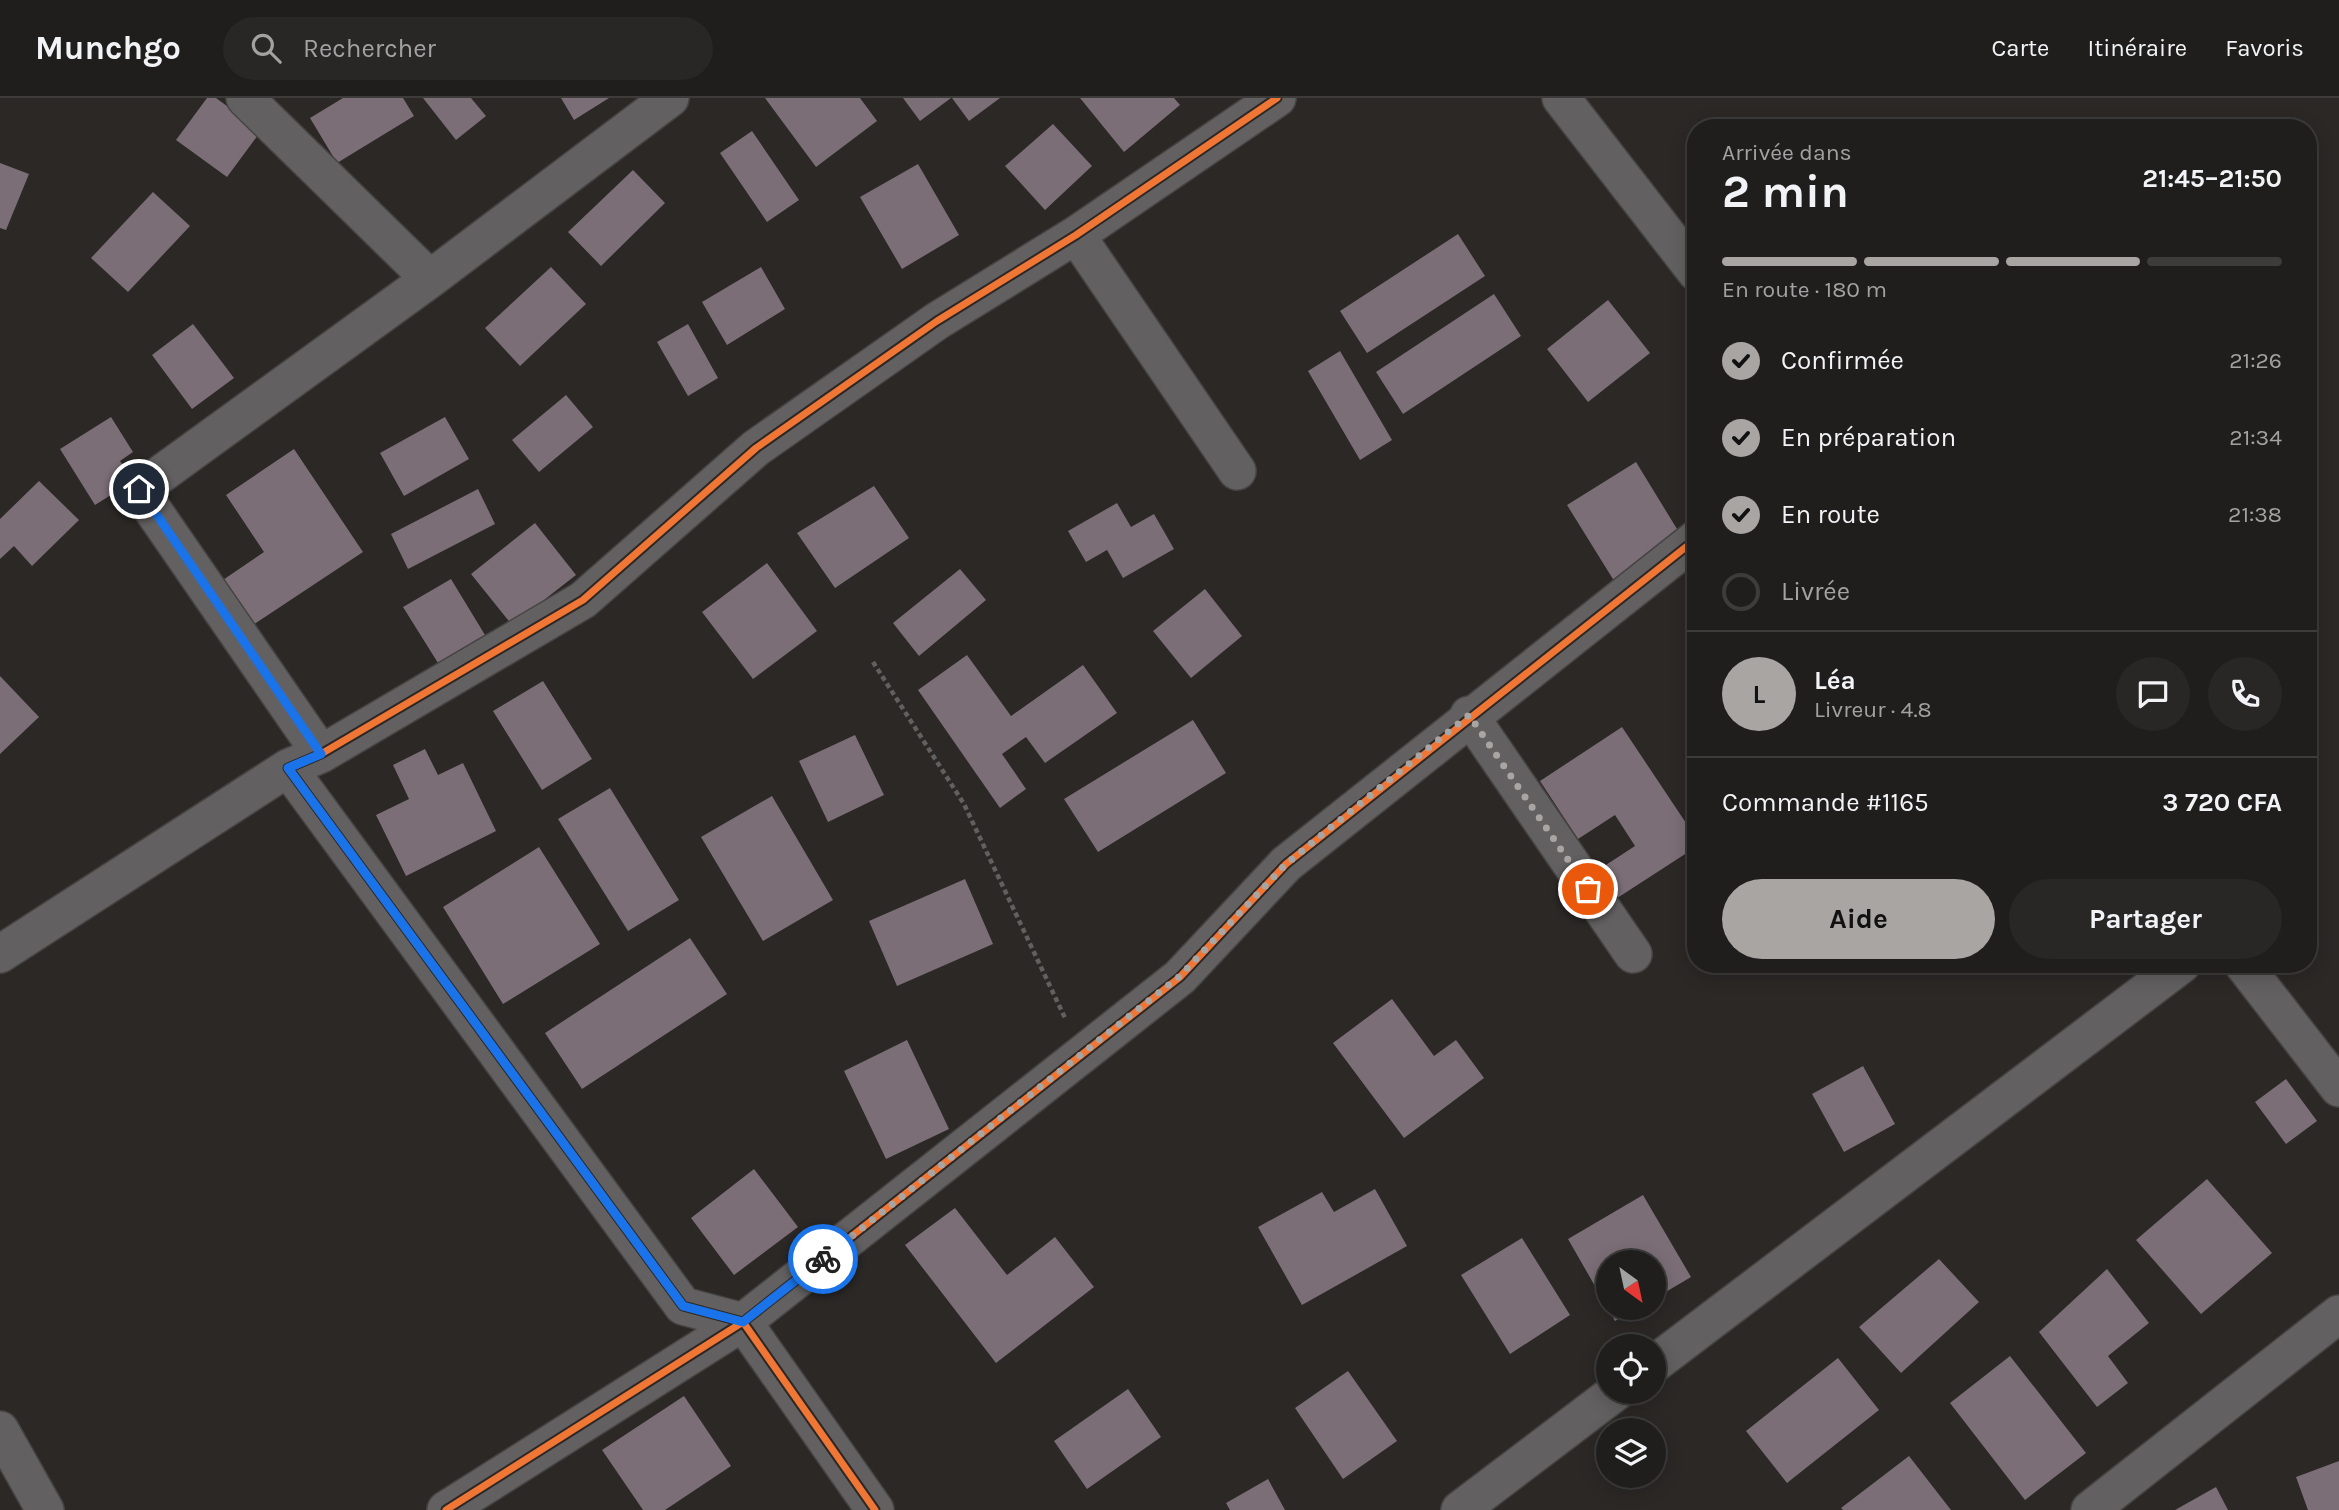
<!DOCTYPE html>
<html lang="fr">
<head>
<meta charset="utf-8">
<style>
  :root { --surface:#201e1c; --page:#282725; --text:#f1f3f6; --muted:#a2a2a3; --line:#3d3c3b; --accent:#a8a5a3 }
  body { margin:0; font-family:Karla,sans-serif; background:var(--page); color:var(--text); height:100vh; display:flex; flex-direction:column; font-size:26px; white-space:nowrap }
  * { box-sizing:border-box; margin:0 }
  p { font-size:23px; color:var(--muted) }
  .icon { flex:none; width:38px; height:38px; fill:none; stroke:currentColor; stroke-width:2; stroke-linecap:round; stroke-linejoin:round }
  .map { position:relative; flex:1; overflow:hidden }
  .details { position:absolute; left:1687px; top:21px; width:630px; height:854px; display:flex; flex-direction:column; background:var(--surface); border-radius:28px; box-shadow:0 4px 18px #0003,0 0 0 2px var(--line) }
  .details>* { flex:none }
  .needle { width:46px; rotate:147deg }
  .controls { position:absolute; left:1596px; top:1152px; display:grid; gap:14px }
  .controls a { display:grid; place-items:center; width:70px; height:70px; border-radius:50%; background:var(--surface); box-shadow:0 4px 18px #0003,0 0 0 2px var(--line); font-size:35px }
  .pin { position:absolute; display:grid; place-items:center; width:60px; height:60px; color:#fff; margin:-30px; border:4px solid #fff; border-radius:50%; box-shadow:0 2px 7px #0007 }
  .courier { position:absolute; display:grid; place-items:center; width:70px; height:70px; margin:-35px; border:5px solid #1a73e8; border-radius:50%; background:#fff; color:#222; box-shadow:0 2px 9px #0007 }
  .overview em { font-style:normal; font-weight:700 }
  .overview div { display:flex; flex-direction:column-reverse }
  .overview { display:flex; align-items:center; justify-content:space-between; height:119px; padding:0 35px }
  h1 { font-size:46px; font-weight:700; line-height:52px }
  .bar { display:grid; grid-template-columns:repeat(4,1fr); gap:10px 7px; align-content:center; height:84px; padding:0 35px }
  .bar i { height:9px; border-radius:5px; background:var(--line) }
  .bar .current { background:var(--accent) }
  .bar p { grid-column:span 4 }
  .line { display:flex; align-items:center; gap:18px; padding:0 35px; border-top:2px solid var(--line) }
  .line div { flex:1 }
  .round { display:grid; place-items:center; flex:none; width:74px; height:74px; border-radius:37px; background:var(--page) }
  ol { padding:0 35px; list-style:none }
  li { display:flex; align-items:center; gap:21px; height:77px }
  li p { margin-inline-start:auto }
  li .icon { padding:7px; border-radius:50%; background:var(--accent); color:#111; stroke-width:4 }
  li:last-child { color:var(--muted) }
  li i { width:38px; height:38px; border:4px solid var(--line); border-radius:50% }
  .cta { display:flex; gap:14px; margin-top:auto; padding:14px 35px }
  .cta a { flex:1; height:80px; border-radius:42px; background:var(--accent); color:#111; font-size:28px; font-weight:700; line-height:80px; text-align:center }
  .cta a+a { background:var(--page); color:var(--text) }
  header { display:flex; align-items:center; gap:42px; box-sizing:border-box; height:98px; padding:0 35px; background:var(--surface); border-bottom:2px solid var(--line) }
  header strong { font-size:33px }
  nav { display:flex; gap:38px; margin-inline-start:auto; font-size:24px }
  .search { width:490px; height:63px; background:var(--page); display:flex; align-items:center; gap:18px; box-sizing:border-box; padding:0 24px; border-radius:38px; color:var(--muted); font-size:26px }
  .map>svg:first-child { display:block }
  .building { fill:#7b6e77 }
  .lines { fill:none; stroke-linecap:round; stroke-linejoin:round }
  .street-casing { stroke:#464443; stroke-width:40 }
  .path { stroke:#62605f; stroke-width:4.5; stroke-dasharray:5 3.5; stroke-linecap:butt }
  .street { stroke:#626060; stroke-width:37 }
  .cycleway-casing { stroke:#2c2725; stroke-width:11 }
  .cycleway { stroke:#f07635; stroke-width:7 }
  .done { stroke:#a8a5a3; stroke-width:7; stroke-dasharray:0 12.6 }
  .route { stroke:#1a73e8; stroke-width:9 }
</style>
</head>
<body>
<header>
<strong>Munchgo</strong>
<div class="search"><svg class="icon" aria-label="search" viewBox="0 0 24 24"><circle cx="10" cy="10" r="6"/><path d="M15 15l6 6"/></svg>Rechercher</div>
<nav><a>Carte</a><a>Itinéraire</a><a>Favoris</a></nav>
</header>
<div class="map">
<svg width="2339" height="1412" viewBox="0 0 2339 1412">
  <rect width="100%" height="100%" fill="#2b2826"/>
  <!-- building -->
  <path class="building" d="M207,0H216L261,33L227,79L176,42Z
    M343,0H403L414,18L337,65L310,20Z
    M423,0H471L486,18L456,42Z
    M561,0H609L574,22Z
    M765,0H860L877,23L816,69Z
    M903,0H951L920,23Z
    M952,0H1000L969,23Z
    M1080,0H1174L1180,7L1124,54Z
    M1053,26L1092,68L1045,112L1005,68Z
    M752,33L799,102L767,124L720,55Z
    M0,65L29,76L6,132L0,130Z
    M918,66L959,137L902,171L860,99Z
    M633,72L665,105L601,168L568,134Z
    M153,94L190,128L128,194L91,160Z
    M1458,136L1485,178L1367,255L1340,213Z
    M551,169L586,206L520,268L485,230Z
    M761,169L785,211L727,247L702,204Z
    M1494,196L1521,238L1403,316L1376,274Z
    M1608,202L1650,255L1588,304L1547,251Z
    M193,226L234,280L192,311L152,257Z
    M688,226L718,280L688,298L657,244Z
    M1340,253L1392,342L1360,362L1308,273Z
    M566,297L593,329L539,374L512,342Z
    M111,319L133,354L120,363L133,383L95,407L60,351Z
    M445,319L469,361L404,398L380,355Z
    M294,351L363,454L244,533L214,488L264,454L226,397Z
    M1636,364L1685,444L1616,486L1567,407Z
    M39,383L79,422L32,468L14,448L0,461V421Z
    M874,388L909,440L835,490L797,435Z
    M478,391L495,426L408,471L391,436Z
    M1117,405L1131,429L1154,416L1174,451L1123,480L1107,452L1086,464L1068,433Z
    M535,425L576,477L512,527L471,476Z
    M767,465L817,533L753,581L702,514Z
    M960,471L986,502L919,558L893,525Z
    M451,481L485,537L438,565L403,509Z
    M1205,491L1242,538L1191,580L1153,533Z
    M967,557L1011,618L1083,567L1117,615L1045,665L1026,639L1002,656L1026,691L1000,710L918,592Z
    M0,578L39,619L0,656Z
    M543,583L592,661L542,692L493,613Z
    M1193,622L1226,675L1098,754L1064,701Z
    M1622,629L1696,740V749L1608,806L1589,778L1635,748L1615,717L1578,741L1540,683Z
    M855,637L884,697L828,724L799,663Z
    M425,651L438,677L463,665L496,733L406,778L376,717L409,701L393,667Z
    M610,690L679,802L628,833L558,721Z
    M772,698L833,802L763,843L701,739Z
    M539,749L600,846L503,906L443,809Z
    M965,781L993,846L897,888L869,823Z
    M690,840L727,896L582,991L545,935Z
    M1392,901L1434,958L1456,942L1484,980L1404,1040L1333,945Z
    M907,942L949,1031L886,1061L844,973Z
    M1863,968L1895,1026L1844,1054L1812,996Z
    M2286,981L2317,1023L2286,1046L2255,1004Z
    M754,1071L798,1129L734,1177L691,1120Z
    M2207,1081L2272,1155L2201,1216L2136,1142Z
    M1375,1091L1407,1148L1302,1207L1258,1129L1322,1094L1334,1114Z
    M1643,1097L1691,1179L1654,1201V1164H1608V1209H1639L1615,1223L1568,1141Z
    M955,1110L1007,1177L1055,1139L1094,1189L996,1265L905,1147Z
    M1522,1140L1570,1217L1510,1256L1461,1177Z
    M1939,1161L1979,1204L1901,1275L1859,1229Z
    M2107,1171L2149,1225L2108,1258L2128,1285L2097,1309L2039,1234Z
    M2010,1258L2086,1355L2025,1402L1950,1305Z
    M1838,1260L1879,1312L1787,1385L1746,1333Z
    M1348,1273L1397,1343L1343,1381L1295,1310Z
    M1128,1291L1161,1339L1087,1391L1054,1343Z
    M684,1298L731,1368L665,1412H643L602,1352Z
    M1909,1358L1951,1412H1843L1841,1410Z
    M2339,1363V1412H2308L2296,1379Z
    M1268,1381L1285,1412H1230L1226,1405Z
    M2216,1389L2228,1412H2175Z"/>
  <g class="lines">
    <defs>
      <path id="street" d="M245,0L430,181
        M1561,0L1696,174
        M1076,137L1237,373
        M1469,617L1633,856
        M321,656L139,392L430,181L670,0
        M0,856L288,670
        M2243,866L2339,990
        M1654,1266L2182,866
        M0,1332L45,1412
        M446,1412L743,1224L1180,879L1286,766L1696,441
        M875,1412L743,1224L683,1208L288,670L321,656L583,502L756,350L937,223L1076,137L1277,0
        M1460,1412L1617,1293
        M2090,1412L2339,1216"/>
    </defs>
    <!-- street casing -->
    <use href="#street" class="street-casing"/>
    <!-- path -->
    <path class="path" d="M873,564L964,706L1065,920"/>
    <!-- street -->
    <use href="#street" class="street"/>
    <defs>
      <path id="cycleway" d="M446,1412L743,1224L1180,879L1286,766L1696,441
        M875,1412L743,1224L683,1208L288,670L321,656L583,502L756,350L937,223L1076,137L1277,0"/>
    </defs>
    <!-- cycleway casing -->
    <use href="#cycleway" class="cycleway-casing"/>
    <!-- cycleway -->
    <use href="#cycleway" class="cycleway"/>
  </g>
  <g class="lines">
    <!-- done -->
    <path class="done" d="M823,1161L1180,878L1286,766L1469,617L1588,791"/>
    <!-- route -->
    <path class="route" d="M139,391L321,656L288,670L683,1208L743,1224L823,1161"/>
  </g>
</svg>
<div class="controls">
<a><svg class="needle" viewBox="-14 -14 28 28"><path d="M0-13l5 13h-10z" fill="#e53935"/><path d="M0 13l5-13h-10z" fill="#a2a2a3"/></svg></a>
<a><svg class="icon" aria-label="locate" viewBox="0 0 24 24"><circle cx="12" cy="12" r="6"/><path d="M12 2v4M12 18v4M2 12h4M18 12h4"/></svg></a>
<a><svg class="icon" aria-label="layers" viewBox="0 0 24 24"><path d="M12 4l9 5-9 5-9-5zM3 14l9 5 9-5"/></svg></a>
</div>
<div class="pin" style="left:1588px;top:791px;background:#ea580c"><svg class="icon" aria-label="bag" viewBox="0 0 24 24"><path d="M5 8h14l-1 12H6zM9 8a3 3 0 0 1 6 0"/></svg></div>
<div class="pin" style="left:139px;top:391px;background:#1f2937"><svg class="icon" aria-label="home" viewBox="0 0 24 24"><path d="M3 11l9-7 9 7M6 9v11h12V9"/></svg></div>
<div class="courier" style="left:823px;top:1161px"><svg class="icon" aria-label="bike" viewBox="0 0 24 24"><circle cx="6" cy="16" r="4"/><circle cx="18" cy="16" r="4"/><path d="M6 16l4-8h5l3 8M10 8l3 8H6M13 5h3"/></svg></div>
<section class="details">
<div class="overview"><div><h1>2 min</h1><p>Arrivée dans</p></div><em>21:45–21:50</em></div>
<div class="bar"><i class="current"></i><i class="current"></i><i class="current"></i><i></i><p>En route · 180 m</p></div>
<ol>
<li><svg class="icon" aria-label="check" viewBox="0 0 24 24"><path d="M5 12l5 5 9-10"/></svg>Confirmée<p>21:26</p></li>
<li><svg class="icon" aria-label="check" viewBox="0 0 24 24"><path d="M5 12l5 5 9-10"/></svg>En préparation<p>21:34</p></li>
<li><svg class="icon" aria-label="check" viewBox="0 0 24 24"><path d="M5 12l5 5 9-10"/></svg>En route<p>21:38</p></li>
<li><i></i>Livrée</li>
</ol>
<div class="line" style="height:126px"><b class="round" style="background:var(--accent);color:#111">L</b><div><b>Léa</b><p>Livreur · 4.8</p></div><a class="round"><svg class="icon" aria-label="chat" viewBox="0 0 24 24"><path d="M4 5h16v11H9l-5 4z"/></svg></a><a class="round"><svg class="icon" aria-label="phone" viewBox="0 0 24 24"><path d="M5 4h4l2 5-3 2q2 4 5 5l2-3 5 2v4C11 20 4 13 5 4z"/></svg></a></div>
<div class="line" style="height:91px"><div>Commande #1165</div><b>3 720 CFA</b></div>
<div class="cta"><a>Aide</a><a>Partager</a></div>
</section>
</div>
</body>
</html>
